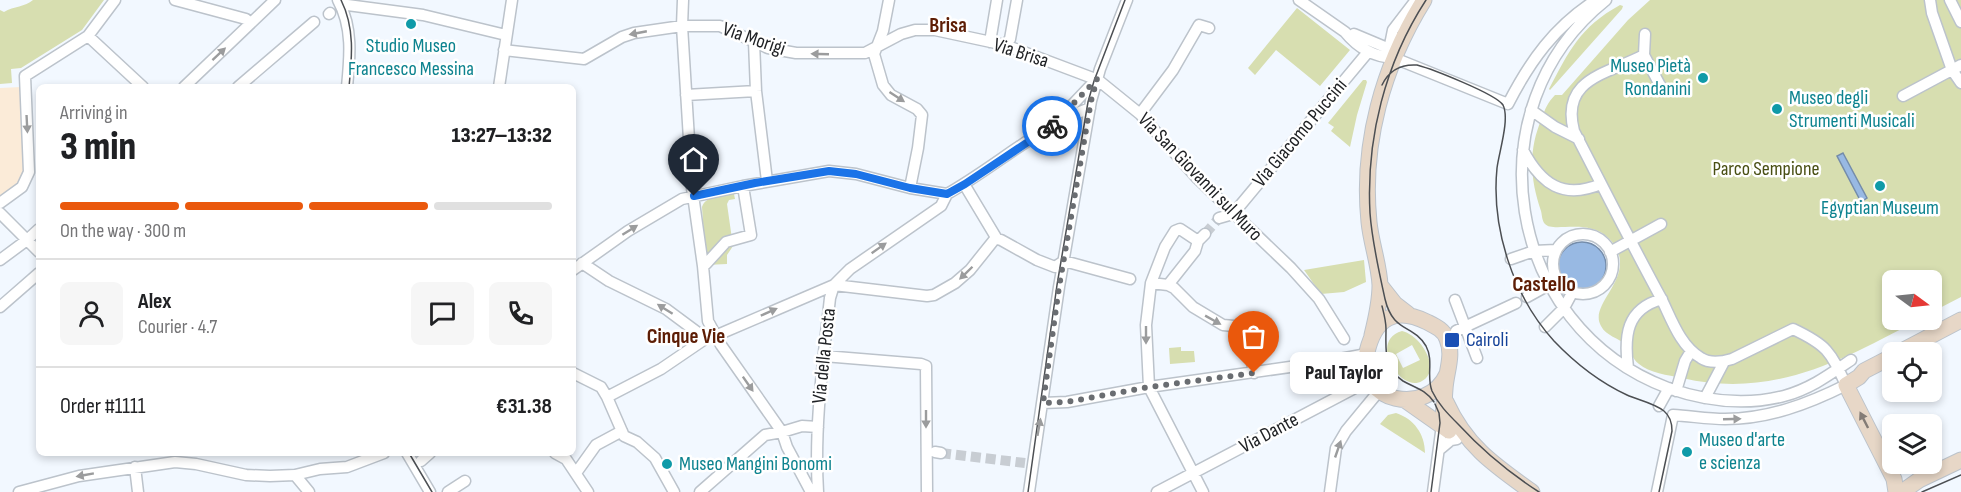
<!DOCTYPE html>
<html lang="en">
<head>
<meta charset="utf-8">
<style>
  :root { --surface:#fff; --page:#f6f6f6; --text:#202124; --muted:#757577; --line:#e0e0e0; --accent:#ea580c }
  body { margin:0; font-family:"Sofia Sans Condensed",sans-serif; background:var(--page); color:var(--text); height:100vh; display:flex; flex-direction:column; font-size:22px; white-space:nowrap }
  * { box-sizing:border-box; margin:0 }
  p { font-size:20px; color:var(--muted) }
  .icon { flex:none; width:33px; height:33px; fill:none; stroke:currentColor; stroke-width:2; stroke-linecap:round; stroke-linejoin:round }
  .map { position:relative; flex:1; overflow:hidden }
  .details { position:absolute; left:36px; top:84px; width:540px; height:372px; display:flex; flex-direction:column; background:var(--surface); border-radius:9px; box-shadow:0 3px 9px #0003 }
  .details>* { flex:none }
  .needle { width:39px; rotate:105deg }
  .buttons { position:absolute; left:1882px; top:270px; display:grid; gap:12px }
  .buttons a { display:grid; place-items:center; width:60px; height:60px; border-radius:9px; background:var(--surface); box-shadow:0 3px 9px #0003; font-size:30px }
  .pin { position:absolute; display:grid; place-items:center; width:51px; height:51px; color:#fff; margin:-62px -26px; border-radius:50% 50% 50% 0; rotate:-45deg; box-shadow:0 0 6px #0007 }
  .pin .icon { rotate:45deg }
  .courier { position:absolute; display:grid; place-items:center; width:60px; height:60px; margin:-30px; border:4px solid #1a73e8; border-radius:50%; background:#fff; color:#222; box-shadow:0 2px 8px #0007 }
  .bubble { position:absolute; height:42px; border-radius:9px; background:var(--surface); box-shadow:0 3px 9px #0003; font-size:20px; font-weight:800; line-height:42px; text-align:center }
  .overview em { font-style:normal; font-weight:800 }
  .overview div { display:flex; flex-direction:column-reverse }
  .overview { display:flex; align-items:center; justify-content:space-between; height:102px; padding:0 24px }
  h1 { font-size:39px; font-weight:800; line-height:45px }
  .bar { display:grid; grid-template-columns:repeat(4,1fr); gap:9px 6px; align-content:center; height:72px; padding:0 24px }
  .bar i { height:8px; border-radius:4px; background:var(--line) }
  .bar .selected { background:var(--accent) }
  .bar p { grid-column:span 4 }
  .line { display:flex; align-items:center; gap:15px; padding:0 24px; border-top:2px solid var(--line) }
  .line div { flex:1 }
  .round { display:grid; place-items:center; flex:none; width:63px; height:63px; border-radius:9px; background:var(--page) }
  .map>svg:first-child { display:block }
  .commercial { fill:#fbebd8 }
  .green { fill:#d7deb0; fill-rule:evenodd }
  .water { fill:#98b9e3; stroke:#748caa; stroke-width:1.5 }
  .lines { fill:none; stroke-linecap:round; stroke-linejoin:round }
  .street-tunnel { stroke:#c8cdd3; stroke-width:10; stroke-dasharray:10 5; stroke-linecap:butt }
  .street-casing { stroke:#bcc3cb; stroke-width:13 }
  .secondary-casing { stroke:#bcc3cb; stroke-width:17 }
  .street { stroke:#fff; stroke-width:10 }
  .secondary { stroke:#e7d7c7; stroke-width:15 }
  .tram { stroke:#4c4f53; stroke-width:1.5 }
  .oneway { fill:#9b9c9d }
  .oneway2 { fill:#847c76 }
  .done { stroke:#6a6d71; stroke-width:6; stroke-dasharray:0 10.8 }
  .route { stroke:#1a73e8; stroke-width:8 }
  .culture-dot { fill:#0f9aa8; stroke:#fff; stroke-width:2 }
  .transit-dot { fill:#1a4fb4; stroke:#fff; stroke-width:2 }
  .labels { text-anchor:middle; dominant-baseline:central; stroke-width:5; stroke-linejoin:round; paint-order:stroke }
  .street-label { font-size:20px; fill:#202225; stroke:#fff }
  .culture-label { font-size:20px; fill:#0d838f; stroke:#fff; text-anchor:start }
  .park-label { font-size:20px; fill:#494f14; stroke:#fff }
  .transit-label { font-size:20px; fill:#164399; stroke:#fff; text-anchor:start }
  .neighbourhood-label { font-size:21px; font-weight:bold; fill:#5d1d05; stroke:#fff }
  .quarter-label { font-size:22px; font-weight:bold; fill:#5d1d05; stroke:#fff }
</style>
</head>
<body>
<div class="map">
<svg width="1961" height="492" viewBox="0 0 1961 492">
  <rect width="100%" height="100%" fill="#f2f8ff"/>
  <!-- commercial -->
  <path class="commercial" d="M21,87L25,176L3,196L0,198V88Z"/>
  <!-- green -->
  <path class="green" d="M33,0H104L82,30L21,68L11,69L12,83L0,84V10L4,12C14,6 25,7 33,0Z
    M1650,0H1961V297L1932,312V280H1893V320H1918C1841,361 1772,399 1682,378C1668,375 1649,373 1639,364C1632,359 1631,351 1626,345C1619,338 1606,336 1601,326C1588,304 1635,279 1615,246C1595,214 1554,234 1545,224C1542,221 1542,215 1541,211C1530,179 1528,150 1542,118C1545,109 1548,102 1555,95H1562L1628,20Z
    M1620,5L1623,6L1622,9L1550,90L1549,89C1569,51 1580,27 1620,5Z
    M1297,8L1350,50L1320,86L1276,50L1255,75L1248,68Z
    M1363,80H1366L1367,82L1357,115L1350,147L1331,131L1334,127L1328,123Z
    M734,194L735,199L729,200L727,204L733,246L727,255V264L706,265L702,207C706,195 723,196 734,194Z
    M1364,260L1366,282L1344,292L1321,294L1304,270Z
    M1402,331C1421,335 1442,370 1422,381C1400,394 1368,340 1402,331ZM1412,345L1420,360L1403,368L1396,354Z
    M1181,347V351H1194L1195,362L1170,364L1169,348Z
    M1396,413C1414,419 1425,434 1425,453L1380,424L1388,415Z"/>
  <!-- water -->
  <path class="water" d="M1843,153L1867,198L1861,202L1837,156Z
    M1558 266a24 24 0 1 1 48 0a24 24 0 1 1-48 0Z"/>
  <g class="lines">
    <!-- street-tunnel -->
    <path class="street-tunnel" d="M1205,234L1219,218
      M941,453L1025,463"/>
    <defs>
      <path id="street" d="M175,0L246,19L250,24
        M338,0C353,27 350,57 347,87
        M683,0L682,26L692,188L703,266L708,321L721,345L782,432L787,447L811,492
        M889,0L883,31L874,54L883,85L891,95L917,109L922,115L918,148L910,188
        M1299,0L1345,32C1358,48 1374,57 1394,58L1508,104C1530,61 1555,26 1596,0
        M1606,0C1470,108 1505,327 1668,388C1705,401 1745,406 1784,396C1810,389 1829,375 1851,360
        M1930,0L1932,13L1952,70L1961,83
        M1950,0L1961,22
        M340,4L423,15L506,35
        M329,14L330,13
        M1354,34L1385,47L1392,56
        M88,36L143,87
        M754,42L756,91L767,181
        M990,42L997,0
        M1005,45L1010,39L1017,0
        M504,50L584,59L622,37L634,33L682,26H720L768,48L796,53H865L901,34L915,30H935L1005,45L1098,80L1140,114L1196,177L1291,268L1319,299L1344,339
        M1644,55C1608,74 1560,78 1574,131C1603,187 1631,243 1661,298C1671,318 1680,346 1701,358C1710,364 1722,362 1732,359L1793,329C1827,345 1830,351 1846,385C1808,404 1768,419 1725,419C1708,419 1691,416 1673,415L1657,492
        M1644,55L1661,87
        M1644,55L1645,34
        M1394,58L1390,45L1393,30L1416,0
        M184,87L275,0
        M238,87L314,22
        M499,87L512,0
        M686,95L756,91
        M1903,96L1961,65
        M1531,110L1555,127L1579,139
        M1140,114L1173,70L1199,25L1209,28
        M1058,120L1094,82
        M1523,150C1541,184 1563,200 1601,184
        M967,189L997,239L1001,240L1037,260L1055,267L1064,261
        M947,194C995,167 1038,127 1090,108
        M0,203L22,187L29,172L25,76L88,36L115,0
        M0,213L27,240L39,229
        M1233,214L1368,52
        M1219,218L1233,214
        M1553 264a30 30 0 1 1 60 0a30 30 0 1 1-60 0Z
        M1610,252L1661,224
        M1511,259L1534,251L1556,250
        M0,260L27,240L39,252
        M1064,261L1130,279
        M582,263L609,281L666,309L701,335H712
        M706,264L726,242L751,235L743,186
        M573,270L628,231L682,199L743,186L829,171L856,174L910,188L947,194
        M1151,283L1168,285L1174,288L1193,307L1223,325L1245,327L1254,373
        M834,285L927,296L934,295L955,283L970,270L994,240L997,239
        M1168,285L1195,251L1198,241L1205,234
        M1527,297L1554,282
        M1455,300L1477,358
        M0,307L39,273
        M1545,327L1564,308L1572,293
        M1456,331L1516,303
        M824,356L921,364L926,366L927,492
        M1628,368C1624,336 1626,309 1662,299
        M573,373L601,387L607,397L624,436L637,442L655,458L674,492
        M1149,387L1146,325L1151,283L1165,247L1175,231L1180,229L1198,241
        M1151,391L1203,492
        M1676,391L1685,361L1691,351
        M607,397L661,369L708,337L715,336L834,285L850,269L941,206L947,194
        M1705,398L1724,362
        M1043,403L1067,402L1149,387L1318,363L1367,354
        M1659,406L1669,388
        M1439,450L1451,440L1457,439
        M935,452L941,453
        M407,453L430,492
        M555,453L566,459L588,492
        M421,461L430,453
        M135,467L138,492
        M576,473L596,445L622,431
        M295,475L309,492
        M19,492L79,476L175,462L196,464L246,475L270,476L295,475L320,469L347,467L384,453
        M448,492L465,481
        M700,492L765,435L782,432L802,426L818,427
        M818,492C814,427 823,362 830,298L834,285
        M1029,492L1059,287L1091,101L1100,69L1127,0
        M1157,492L1370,380
        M1330,492L1336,448L1346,431L1379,391
        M1433,492L1442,425"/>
      <path id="secondary" d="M1380,285L1395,304L1408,314
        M1372,335C1376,319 1380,301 1380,285C1379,264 1371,243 1369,222C1361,144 1383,66 1424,0
        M1900,352L1961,320
        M1893,356L1864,371L1859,377L1846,385L1894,479L1896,492
        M1405,400L1449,431
        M1446,402C1466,446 1494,465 1532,492
        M1442,425C1444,413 1444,401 1445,389C1446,372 1454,355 1447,339C1444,330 1435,326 1427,322C1395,306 1375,318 1367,352C1355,403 1428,417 1447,374
        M1902,492L1919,480L1961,460"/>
    </defs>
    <!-- street casing -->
    <use href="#street" class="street-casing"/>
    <!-- secondary casing -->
    <use href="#secondary" class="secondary-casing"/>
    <!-- street -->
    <use href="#street" class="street"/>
    <!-- secondary -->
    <use href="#secondary" class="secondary"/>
    <!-- tram -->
    <path class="tram" d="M341,0C355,28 352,57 349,87
      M1426,0C1385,63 1366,139 1370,213C1372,242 1379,271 1385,299C1393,333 1413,324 1426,346C1434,361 1426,376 1432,391C1438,404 1448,414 1458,424C1482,450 1508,472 1539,492
      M1382,85C1389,70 1401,64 1417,65C1432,69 1496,94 1503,105C1510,119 1499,152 1497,168C1491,228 1513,296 1554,341C1575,363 1599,382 1627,395C1638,400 1654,403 1664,411C1670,416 1672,424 1672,431L1659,492
      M1382,306C1384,314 1386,321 1386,329C1386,350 1383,368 1403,381C1415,388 1425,389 1434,402
      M409,453L432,492
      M1028,492L1057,285L1088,102L1094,81L1125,0
      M1431,492L1440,423L1439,413L1435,404
      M1922,492L1961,475"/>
  </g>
  <!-- one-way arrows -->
  <defs><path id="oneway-solid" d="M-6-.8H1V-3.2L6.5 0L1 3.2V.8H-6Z" transform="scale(1.5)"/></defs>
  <g class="oneway">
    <use href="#oneway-solid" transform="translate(638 33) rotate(169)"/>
    <use href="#oneway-solid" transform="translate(219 54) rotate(-43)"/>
    <use href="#oneway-solid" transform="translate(820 54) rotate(-178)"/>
    <use href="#oneway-solid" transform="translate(897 97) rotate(33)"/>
    <use href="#oneway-solid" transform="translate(27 124) rotate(87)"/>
    <use href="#oneway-solid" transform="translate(630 230) rotate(-32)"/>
    <use href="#oneway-solid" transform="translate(879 248) rotate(-35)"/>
    <use href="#oneway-solid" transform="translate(966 273) rotate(136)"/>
    <use href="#oneway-solid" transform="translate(665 309) rotate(-148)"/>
    <use href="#oneway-solid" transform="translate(769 312) rotate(-24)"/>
    <use href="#oneway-solid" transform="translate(1213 320) rotate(29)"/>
    <use href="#oneway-solid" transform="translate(1146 335) rotate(90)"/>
    <use href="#oneway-solid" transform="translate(748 384) rotate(55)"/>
    <use href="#oneway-solid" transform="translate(926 419) rotate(90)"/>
    <use href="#oneway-solid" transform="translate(1732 419) rotate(-2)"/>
    <use href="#oneway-solid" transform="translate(1039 427) rotate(-80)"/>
    <use href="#oneway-solid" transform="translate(1338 449) rotate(-71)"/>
    <use href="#oneway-solid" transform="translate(85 475) rotate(170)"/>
  </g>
  <use class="oneway2" href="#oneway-solid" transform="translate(1864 420) rotate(-117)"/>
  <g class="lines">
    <!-- done -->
    <path class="done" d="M1052,126L1097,79L1091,101L1059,287L1043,403L1067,402L1149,387L1254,373"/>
    <!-- route -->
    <path class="route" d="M694,196L755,183L829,171L856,174L910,188L947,194L965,184L1052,126"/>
  </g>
  <!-- markers -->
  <g class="culture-dot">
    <circle cx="411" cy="24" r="6"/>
    <circle cx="1703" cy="78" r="6"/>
    <circle cx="1777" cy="109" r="6"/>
    <circle cx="1880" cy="186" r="6"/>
    <circle cx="1687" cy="452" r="6"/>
    <circle cx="667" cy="464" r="6"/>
  </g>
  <rect class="transit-dot" x="1444" y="332" width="16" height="16" rx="3"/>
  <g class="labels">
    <!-- street labels -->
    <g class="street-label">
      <text transform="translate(754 39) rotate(19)">Via Morigi</text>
      <text transform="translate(1021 53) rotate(18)">Via Brisa</text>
      <text transform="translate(1300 133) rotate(-50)">Via Giacomo Puccini</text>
      <text transform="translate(1200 177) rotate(46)">Via San Giovanni sul Muro</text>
      <text transform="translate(824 356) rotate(-84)">Via della Posta</text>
      <text transform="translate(1269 433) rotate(-28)">Via Dante</text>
    </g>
    <!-- culture labels -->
    <g class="culture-label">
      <text x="411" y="46" text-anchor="middle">Studio Museo<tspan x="411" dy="23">Francesco Messina</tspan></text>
      <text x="1691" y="66" text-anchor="end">Museo Pietà<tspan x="1691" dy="23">Rondanini</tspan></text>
      <text x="1789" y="98">Museo degli<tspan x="1789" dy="23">Strumenti Musicali</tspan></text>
      <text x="1880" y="208" text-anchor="middle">Egyptian Museum</text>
      <text x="1699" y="440">Museo d'arte<tspan x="1699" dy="23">e scienza</tspan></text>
      <text x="679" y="464">Museo Mangini Bonomi</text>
    </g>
    <!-- park labels -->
    <g class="park-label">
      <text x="1766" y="169">Parco Sempione</text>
    </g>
    <!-- transit labels -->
    <g class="transit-label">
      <text x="1466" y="340">Cairoli</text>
    </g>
    <!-- neighbourhood labels -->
    <g class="neighbourhood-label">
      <text x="948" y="25">Brisa</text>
      <text x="686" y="336">Cinque Vie</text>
    </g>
    <!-- quarter labels -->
    <g class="quarter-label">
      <text x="1544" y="284">Castello</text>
    </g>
  </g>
</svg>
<div class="buttons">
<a><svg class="needle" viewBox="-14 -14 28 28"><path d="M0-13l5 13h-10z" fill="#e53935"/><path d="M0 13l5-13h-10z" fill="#757577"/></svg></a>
<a><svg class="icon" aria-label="locate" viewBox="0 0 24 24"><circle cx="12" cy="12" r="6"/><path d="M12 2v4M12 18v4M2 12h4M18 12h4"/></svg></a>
<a><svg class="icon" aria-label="layers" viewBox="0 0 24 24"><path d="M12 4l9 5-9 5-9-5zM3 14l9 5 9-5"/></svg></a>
</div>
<div class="pin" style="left:1254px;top:373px;background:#ea580c"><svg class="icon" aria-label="bag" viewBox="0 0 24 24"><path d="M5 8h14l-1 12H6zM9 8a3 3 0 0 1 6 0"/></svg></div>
<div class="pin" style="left:694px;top:196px;background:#1f2937"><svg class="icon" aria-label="home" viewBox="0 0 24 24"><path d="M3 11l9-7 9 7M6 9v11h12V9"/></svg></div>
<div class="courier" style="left:1052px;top:126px"><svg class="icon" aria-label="bike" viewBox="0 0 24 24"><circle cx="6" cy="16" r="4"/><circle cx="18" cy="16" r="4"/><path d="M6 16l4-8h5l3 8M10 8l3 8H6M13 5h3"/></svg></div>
<div class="bubble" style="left:1290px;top:352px;width:108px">Paul Taylor</div>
<section class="details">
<div class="overview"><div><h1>3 min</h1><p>Arriving in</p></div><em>13:27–13:32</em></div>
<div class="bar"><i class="selected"></i><i class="selected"></i><i class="selected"></i><i></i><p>On the way · 300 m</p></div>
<div class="line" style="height:108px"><a class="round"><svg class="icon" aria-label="person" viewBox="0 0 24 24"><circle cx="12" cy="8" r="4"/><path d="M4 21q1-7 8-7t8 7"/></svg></a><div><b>Alex</b><p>Courier · 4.7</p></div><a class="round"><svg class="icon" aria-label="chat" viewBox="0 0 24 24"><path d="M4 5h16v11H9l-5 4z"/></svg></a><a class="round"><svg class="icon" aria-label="phone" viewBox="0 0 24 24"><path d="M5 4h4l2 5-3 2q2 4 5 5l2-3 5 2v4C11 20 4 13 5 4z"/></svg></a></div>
<div class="line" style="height:78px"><div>Order #1111</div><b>€31.38</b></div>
</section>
</div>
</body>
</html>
